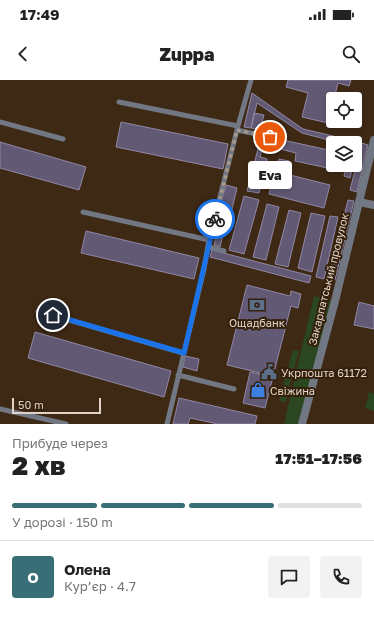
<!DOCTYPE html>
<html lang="uk">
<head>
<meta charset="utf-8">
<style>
  :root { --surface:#fff; --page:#f2f2f2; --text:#222; --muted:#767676; --line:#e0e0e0; --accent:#386e76 }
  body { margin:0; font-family:"Golos Text",sans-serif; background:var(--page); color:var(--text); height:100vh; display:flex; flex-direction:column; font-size:15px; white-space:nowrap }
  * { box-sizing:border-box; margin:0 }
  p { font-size:13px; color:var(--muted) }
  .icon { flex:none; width:22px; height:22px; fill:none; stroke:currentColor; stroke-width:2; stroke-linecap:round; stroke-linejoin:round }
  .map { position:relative; height:344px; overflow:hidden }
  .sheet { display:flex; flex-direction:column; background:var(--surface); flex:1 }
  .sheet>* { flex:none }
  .buttons { position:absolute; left:326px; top:12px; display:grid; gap:8px }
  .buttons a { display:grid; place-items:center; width:36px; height:36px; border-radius:4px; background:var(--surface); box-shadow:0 2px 6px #0003; font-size:20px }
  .scale { position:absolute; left:12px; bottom:10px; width:89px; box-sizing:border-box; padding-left:4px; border:2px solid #e1d3c7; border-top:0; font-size:11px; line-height:14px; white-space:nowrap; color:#e1d3c7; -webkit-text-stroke:3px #34200b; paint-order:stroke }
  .pin { position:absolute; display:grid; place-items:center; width:34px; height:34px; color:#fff; margin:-17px; border:2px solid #fff; border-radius:50%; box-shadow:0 1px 4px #0007 }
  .courier { position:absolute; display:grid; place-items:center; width:40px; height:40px; margin:-20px; border:3px solid #1a73e8; border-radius:50%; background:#fff; color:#222; box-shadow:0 1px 5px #0007 }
  .bubble { position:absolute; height:28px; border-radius:4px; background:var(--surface); box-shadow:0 2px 6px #0003; font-size:13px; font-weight:800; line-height:28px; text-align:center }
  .head em { font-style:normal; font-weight:800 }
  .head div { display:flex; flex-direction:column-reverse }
  .head { display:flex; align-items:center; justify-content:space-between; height:68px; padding:0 12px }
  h1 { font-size:26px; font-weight:800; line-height:30px }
  .bar { display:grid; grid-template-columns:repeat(4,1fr); gap:6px 4px; align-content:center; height:48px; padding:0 12px }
  .bar i { height:5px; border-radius:3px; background:var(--line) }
  .bar .selected { background:var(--accent) }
  .bar p { grid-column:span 4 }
  .line { display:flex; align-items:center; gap:10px; padding:0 12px; border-top:1px solid var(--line) }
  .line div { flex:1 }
  .round { display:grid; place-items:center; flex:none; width:42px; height:42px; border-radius:4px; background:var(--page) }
  .status { display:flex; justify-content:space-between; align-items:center; height:28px; padding:0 20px; background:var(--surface); direction:ltr }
  .status svg { height:11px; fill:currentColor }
  header { display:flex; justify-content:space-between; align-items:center; height:52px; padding:0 12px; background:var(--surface); font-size:18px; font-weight:800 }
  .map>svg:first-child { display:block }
  .green { fill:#2b4722 }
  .building { fill:#625974; stroke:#9187a5 }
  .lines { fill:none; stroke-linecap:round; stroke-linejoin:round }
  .lane { stroke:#717884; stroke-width:5 }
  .street { stroke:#717884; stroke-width:8 }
  .done { stroke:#a89889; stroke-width:4; stroke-dasharray:0 7.2 }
  .route { stroke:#1a73e8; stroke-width:5 }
  .labels { text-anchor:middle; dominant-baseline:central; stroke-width:4; stroke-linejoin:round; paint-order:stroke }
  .street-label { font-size:11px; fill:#e1d3c7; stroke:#34200b }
  .poi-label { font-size:11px; fill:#e1d3c7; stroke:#34200b; text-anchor:start }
</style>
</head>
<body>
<div class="status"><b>17:49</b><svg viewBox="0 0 49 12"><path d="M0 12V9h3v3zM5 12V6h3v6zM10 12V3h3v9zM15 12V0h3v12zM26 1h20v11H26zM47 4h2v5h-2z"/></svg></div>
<header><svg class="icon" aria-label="back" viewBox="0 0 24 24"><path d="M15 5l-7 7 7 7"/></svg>Zuppa<svg class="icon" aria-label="search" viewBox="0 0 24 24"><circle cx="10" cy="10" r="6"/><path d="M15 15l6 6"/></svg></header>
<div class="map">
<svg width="374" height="344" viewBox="0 0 374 344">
  <rect width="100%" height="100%" fill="#3e2915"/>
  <!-- green -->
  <path class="green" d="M314,216L335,221L302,344H284Z
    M293,270L299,271L294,289L288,288Z
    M285,298L291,299L286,322L279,321Z
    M369,312L374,314V331L365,328Z"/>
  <!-- building -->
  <path class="building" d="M288,0H351L349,6L338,3L334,19H333V23L328,43L302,37L308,13L286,7Z
    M252,13L303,49L346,59L345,63H340L302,53L257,23L251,48L244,47Z
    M254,33L264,35L262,42L273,44L271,52L251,48Z
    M121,42L228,64L223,89L116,67Z
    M274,58L333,71V85L332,89L295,81L296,73L272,67Z
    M260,61L264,62L260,77L267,79L259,113L247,111Z
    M353,61L359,62L355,78V63H352Z
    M0,62L86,87L79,110L0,88Z
    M362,63L368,65L357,112L350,110Z
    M279,79L289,81L286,94L330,105L324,128L269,114Z
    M347,85H353L350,98L344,96Z
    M226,105L237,108L232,129L220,126Z
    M244,116L259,120L244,174L229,170Z
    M348,120L354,121L335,200L328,199Z
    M267,124L279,127L266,180L253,177Z
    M223,127L230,128L220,167L214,165Z
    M289,130L301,133L288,187L275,184Z
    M311,133L325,136L312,192L298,188Z
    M330,136L338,137L324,199L316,197Z
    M86,151L199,178L194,199L81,173Z
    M212,170L311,196L309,203L210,177Z
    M247,205L290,216L291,211L301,214L298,228L291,226L273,296L227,285Z
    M359,222L374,226V249L354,245Z
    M35,252L171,291L164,317L28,278Z
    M185,276L199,279L197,291L183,287Z
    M250,292L273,297L265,328L243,323Z
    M179,318L257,336L255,344H218L190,338L188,344H173Z"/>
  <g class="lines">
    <!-- lane -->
    <path class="lane" d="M119,22L238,46
      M0,42L63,59
      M237,50L270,57
      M83,132L209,160
      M208,167L224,171
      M38,231L183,273
      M178,295L234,309
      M0,329L66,344
      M167,344L204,189L209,160L238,46L251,0"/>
    <!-- street -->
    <path class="street" d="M359,122L374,125
      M302,344L335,221L374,60"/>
  </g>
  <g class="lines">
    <!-- done -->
    <path class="done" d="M215,139L237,50L270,57"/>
    <!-- route -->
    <path class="route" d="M53,235L184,273L215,139"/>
  </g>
  <!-- icons -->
  <defs>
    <symbol id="bank-bare" viewBox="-9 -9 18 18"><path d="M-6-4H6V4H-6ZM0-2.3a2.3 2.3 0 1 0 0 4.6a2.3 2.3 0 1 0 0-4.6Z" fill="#5c6f8a" stroke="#34200b" stroke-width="2.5" paint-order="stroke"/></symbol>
    <symbol id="civic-bare" viewBox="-9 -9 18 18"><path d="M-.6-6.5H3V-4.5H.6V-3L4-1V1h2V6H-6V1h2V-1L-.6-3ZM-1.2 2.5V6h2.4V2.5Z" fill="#5c6f8a" stroke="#34200b" stroke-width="2.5" paint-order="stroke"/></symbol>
    <symbol id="shop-bare" viewBox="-9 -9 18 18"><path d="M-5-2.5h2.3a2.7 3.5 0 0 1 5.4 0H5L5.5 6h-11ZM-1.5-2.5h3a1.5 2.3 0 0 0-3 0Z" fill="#3f7fe0" stroke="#34200b" stroke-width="2.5" paint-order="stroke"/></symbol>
  </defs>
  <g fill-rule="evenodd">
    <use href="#bank-bare" x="246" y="214" width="22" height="22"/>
    <use href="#civic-bare" x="258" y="281" width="22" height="22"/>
    <use href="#shop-bare" x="247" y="299" width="22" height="22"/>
  </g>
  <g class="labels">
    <!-- street labels -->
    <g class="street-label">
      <text transform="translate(328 199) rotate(-76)">Закарпатський провулок</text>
    </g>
    <!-- poi labels -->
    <g class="poi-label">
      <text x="257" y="242" text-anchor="middle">Ощадбанк</text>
      <text x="281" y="292">Укрпошта 61172</text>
      <text x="270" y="310">Свіжина</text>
    </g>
  </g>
</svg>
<div class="buttons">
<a><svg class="icon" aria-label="locate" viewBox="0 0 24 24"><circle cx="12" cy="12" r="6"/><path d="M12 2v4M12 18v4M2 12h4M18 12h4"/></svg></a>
<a><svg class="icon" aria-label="layers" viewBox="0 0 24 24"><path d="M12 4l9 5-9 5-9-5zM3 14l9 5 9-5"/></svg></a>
</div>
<div class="scale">50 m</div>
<div class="pin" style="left:270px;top:57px;background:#ea580c"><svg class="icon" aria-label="bag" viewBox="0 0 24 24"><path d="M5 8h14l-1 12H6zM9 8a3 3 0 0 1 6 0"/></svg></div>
<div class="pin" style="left:53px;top:235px;background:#1f2937"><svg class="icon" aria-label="home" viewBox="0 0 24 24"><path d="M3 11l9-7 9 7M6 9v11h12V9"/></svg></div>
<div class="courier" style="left:215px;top:139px"><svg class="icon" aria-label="bike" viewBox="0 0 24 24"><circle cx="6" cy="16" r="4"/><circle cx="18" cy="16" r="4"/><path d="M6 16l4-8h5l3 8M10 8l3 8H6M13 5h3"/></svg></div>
<div class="bubble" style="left:248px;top:81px;width:44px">Eva</div>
</div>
<section class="sheet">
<div class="head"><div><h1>2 хв</h1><p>Прибуде через</p></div><em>17:51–17:56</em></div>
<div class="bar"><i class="selected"></i><i class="selected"></i><i class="selected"></i><i></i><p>У дорозі · 150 m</p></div>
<div class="line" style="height:72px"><b class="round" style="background:var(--accent);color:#fff">О</b><div><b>Олена</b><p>Кур’єр · 4.7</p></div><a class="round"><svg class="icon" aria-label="chat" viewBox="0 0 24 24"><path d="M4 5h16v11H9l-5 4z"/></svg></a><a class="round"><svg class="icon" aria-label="phone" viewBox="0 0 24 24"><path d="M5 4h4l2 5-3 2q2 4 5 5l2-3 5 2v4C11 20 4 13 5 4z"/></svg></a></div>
</section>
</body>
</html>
